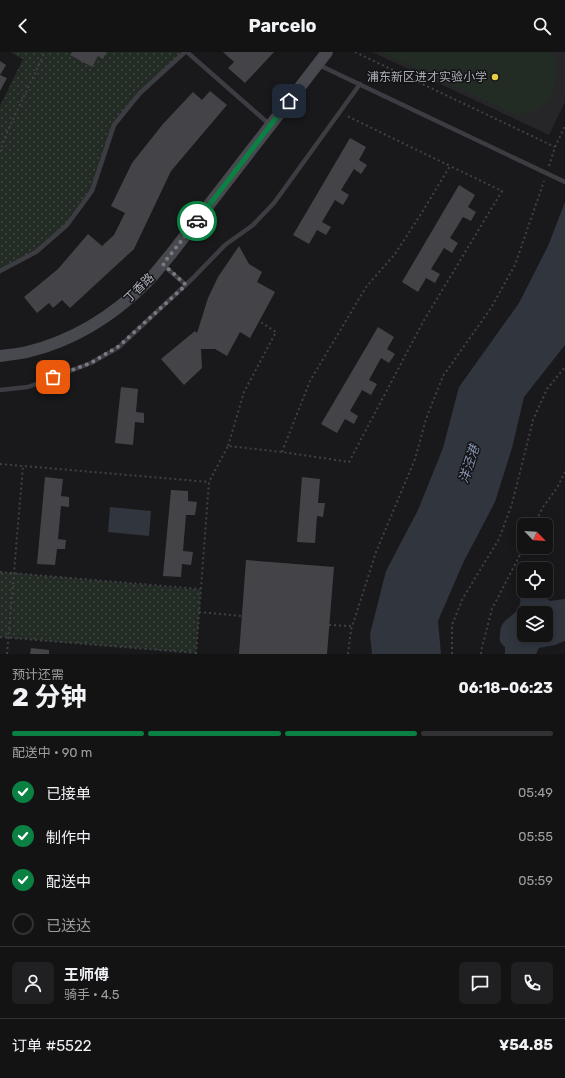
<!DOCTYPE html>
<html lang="zh">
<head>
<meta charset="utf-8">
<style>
  :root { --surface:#131314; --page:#202022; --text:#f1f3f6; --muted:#9d9ea0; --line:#323234; --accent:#0b8043 }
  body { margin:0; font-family:Rubik,"Noto Sans SC",sans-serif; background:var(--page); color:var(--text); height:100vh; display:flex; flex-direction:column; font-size:15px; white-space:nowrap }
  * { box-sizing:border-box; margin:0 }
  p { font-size:13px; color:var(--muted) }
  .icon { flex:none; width:22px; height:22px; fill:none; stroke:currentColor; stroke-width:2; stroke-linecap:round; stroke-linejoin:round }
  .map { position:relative; height:602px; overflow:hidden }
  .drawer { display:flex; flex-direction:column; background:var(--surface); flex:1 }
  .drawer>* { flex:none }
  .needle { width:26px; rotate:115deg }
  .fabs { position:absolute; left:517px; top:466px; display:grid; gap:8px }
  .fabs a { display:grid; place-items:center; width:36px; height:36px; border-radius:6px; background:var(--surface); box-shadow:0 2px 10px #0003,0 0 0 1px var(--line); font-size:20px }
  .pin { position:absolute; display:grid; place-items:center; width:34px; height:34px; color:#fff; margin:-17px; border-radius:8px; box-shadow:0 2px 6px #0006 }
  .courier { position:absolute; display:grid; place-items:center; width:40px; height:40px; margin:-20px; border:3px solid #0b8043; border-radius:50%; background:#fff; color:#222; box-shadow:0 1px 5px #0007 }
  .summary em { font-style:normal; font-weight:700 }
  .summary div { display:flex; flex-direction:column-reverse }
  .summary { display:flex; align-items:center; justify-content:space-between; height:68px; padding:0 12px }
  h1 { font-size:26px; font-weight:700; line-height:30px }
  .bar { display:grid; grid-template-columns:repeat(4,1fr); gap:6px 4px; align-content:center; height:48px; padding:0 12px }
  .bar i { height:5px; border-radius:3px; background:var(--line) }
  .bar .current { background:var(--accent) }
  .bar p { grid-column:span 4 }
  .line { display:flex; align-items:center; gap:10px; padding:0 12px; border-top:1px solid var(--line) }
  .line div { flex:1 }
  .round { display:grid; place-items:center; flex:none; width:42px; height:42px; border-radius:6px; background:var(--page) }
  ol { padding:0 12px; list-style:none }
  li { display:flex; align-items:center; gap:12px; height:44px }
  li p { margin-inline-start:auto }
  li .icon { padding:4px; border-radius:50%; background:var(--accent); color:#fff; stroke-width:4 }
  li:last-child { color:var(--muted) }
  li i { width:22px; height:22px; border:2px solid var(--line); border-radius:50% }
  header { display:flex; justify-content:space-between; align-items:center; height:52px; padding:0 12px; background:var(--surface); font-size:18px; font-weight:700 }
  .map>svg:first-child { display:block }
  .built { fill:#262528 }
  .garden { fill:url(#garden-dots) }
  .pitch { fill:#232b25 }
  .water { fill:#30353e; fill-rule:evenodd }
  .building { fill:#444348 }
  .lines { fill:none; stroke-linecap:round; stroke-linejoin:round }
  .path { stroke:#404147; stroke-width:2; stroke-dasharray:2 3; stroke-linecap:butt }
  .lane { stroke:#3c3c42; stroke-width:4.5 }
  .secondary { stroke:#48494f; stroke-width:12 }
  .lane-bridge { stroke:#3c3c42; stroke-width:4.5 }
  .done { stroke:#797a82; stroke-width:4; stroke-dasharray:0 7.2 }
  .route { stroke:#0b8043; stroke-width:5 }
  .poi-dot { fill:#e4cc48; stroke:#141416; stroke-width:1.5 }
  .labels { text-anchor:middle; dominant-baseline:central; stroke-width:3; stroke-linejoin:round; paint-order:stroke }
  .poi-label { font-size:12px; fill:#acaeb9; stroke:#141416; text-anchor:end }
  .street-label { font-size:12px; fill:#acaeb9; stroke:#141416 }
  .water-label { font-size:13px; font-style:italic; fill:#8795b1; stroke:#141416 }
</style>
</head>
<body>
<header><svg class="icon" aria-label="back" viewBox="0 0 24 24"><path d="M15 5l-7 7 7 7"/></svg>Parcelo<svg class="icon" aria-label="search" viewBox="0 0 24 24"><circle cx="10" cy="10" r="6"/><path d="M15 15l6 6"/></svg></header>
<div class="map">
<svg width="565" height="602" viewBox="0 0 565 602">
  <defs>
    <pattern id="garden-dots" width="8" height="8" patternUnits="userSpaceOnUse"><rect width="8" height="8" fill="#232b25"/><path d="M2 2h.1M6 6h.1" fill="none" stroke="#404743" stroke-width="1.8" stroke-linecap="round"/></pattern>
  </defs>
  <rect width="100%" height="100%" fill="#19191b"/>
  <!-- built -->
  <path class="built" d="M372,0H565V50L549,83Z"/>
  <!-- garden -->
  <path class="garden" d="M10,0H185L140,41L114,73L92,139L67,173L36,200L0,219V54L23,7Z
    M0,520L201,538L196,601L0,585Z"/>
  <!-- pitch -->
  <path class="pitch" d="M381,0H554C565,34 545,70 508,60Z"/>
  <!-- water -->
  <path class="water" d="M565,150V293L524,345L512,396L495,450L463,511L438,569L441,602H372L370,582L386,519L418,458L443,396L459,335L519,251L548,194Z
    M110,455L151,459L149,484L108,480Z
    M524,521V539H540L544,545L550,549L565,547V589L555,593L539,596L536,602H505V595C500,591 499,588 500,582C500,565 516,566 520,552C523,542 510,529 524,521ZM524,561H546V583H524Z"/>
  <!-- building -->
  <path class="building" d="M72,0H107L103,7L98,4L92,15L70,3Z
    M223,0H274L245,31L228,16L234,10Z
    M0,9L6,13L0,23L7,26L0,39Z
    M210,39L227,53L171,119L134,197L70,256L62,248L53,256L49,251L37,261L24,245L58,217L88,182L102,194L114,183L125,161L111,154L132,111L163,72L193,40L202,48Z
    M350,86L366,95L359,108L367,113L361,122L354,117L341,138L349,143L343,153L335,148L322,170L331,175L326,183L317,178L309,192L293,183Z
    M459,133L475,143L468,155L476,160L471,169L463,165L450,186L458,191L452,201L444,196L431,217L440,222L435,231L426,226L418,240L402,230Z
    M239,194L249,212L262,220L257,230L275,240L250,286L240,280L227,304L215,297H201L202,316L184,333L161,307L195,279L197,281L208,246L218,225Z
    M378,275L394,285L387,297L395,302L389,311L381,306L369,328L377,332L371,343L362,338L350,359L358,364L354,372L345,367L337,381L321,372Z
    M121,335L138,337L136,360L144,361V371L135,370L133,393L115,391Z
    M45,425L63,427L61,444L69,445V455L61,454L58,487L66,488L65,497H57L55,513L37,512Z
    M302,425L320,427L318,451H325L323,465L317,464L315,491L297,490Z
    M171,438L188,439V449L197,450L195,463H186L183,499L193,500L191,513L182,512L181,525L163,524Z
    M246,508L334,515L327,602H239Z
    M31,596L49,598V602H30Z"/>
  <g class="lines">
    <!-- path -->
    <path class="path" d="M355,0L555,95
      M0,100L7,80L45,0
      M549,114L555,95L565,74
      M228,394L244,340L276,280L259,269
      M282,400L310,329L366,235L395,202L421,162L450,114L345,63
      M0,412L209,430
      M534,473L543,455L557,436L565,420
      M0,520L200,537
      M199,560L242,564
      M329,573L352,574
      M0,585L196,601
      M7,602L23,414
      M196,602L209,430L228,394L282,400L349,410L423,270L502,139L450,114
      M348,602L351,578L376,500L415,407L426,367L443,324L491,256L515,213L544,129
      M452,602V573L463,546L499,487L512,452L533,368L547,337L565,315
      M481,602V599L492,557L524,495"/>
    <!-- lane -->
    <path class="lane" d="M187,0L269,72
      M319,13L384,44
      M163,213L186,233
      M0,219L36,200L67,173L92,139L114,73L140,41L185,0
      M0,338L28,335L91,311L119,295L193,226L225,193L253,173L274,151L360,32"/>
    <!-- secondary -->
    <path class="secondary" d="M0,304C9,303 18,302 27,300C73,289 114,263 147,230C156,221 163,211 171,202L327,0"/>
    <!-- lane-bridge -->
    <path class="lane-bridge" d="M384,44L565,130"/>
  </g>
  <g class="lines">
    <!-- done -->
    <path class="done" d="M53,325L91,311L119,294L186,233L163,212L197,169"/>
    <!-- route -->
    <path class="route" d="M197,169L289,49"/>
  </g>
  <!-- markers -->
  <circle class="poi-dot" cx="495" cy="25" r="4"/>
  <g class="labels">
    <!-- poi labels -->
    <g class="poi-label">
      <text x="487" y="25">浦东新区进才实验小学</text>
    </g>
    <!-- street labels -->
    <g class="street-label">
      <text transform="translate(139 236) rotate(-44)">丁香路</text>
    </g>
    <!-- water labels -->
    <g class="water-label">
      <text transform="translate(469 412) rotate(-72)">洋泾港</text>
    </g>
  </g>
</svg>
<div class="fabs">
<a><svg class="needle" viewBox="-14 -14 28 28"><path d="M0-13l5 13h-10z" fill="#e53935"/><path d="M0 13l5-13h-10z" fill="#9d9ea0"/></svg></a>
<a><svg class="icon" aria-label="locate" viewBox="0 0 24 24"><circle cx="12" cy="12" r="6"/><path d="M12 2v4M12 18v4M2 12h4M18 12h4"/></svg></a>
<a><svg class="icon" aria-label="layers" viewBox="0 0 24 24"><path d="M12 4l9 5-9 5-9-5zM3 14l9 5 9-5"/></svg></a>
</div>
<div class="pin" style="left:53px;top:325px;background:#ea580c"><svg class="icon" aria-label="bag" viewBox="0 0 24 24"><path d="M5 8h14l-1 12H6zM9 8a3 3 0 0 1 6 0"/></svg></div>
<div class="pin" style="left:289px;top:49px;background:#1f2937"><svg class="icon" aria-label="home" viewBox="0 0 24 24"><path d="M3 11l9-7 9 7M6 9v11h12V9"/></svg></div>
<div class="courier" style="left:197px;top:169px"><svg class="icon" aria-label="car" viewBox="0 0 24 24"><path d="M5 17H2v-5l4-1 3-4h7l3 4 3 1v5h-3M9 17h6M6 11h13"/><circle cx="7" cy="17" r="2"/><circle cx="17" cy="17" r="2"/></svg></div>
</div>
<section class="drawer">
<div class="summary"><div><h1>2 分钟</h1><p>预计还需</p></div><em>06:18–06:23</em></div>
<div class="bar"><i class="current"></i><i class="current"></i><i class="current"></i><i></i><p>配送中 · 90 m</p></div>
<ol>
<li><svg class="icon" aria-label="check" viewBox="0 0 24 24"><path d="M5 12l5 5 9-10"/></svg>已接单<p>05:49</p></li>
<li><svg class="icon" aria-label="check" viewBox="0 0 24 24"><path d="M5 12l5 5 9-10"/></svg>制作中<p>05:55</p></li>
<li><svg class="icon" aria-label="check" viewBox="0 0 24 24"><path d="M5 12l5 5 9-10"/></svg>配送中<p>05:59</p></li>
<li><i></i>已送达</li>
</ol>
<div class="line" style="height:72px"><a class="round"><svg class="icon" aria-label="person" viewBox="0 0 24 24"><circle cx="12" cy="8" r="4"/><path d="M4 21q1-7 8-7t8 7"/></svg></a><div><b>王师傅</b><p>骑手 · 4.5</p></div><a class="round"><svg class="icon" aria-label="chat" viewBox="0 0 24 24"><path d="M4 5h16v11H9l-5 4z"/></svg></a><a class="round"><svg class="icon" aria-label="phone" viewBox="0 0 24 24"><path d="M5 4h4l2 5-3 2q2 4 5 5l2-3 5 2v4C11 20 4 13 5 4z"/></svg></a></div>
<div class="line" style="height:52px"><div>订单 #5522</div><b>¥54.85</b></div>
</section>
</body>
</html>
